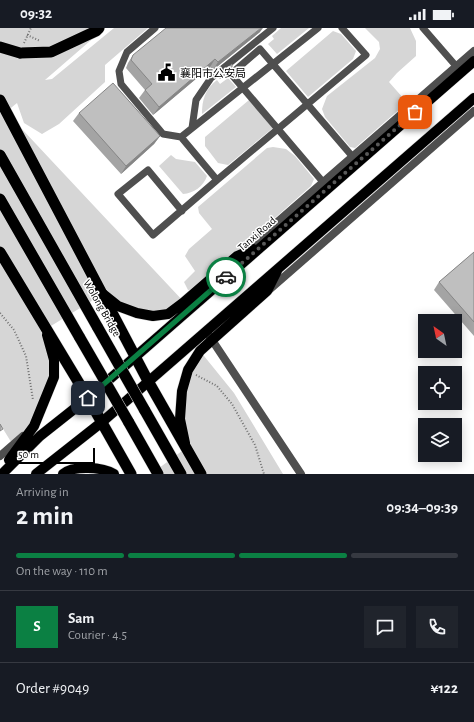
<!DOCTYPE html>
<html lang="en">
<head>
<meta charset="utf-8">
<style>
  :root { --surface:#171b24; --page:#20242c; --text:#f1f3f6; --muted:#9ea1a6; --line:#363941; --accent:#0b8043 }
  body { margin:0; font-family:"Alegreya Sans","Noto Sans SC",sans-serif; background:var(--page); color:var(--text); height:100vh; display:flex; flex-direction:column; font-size:15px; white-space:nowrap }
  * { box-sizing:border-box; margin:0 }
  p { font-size:13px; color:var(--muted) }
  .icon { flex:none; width:22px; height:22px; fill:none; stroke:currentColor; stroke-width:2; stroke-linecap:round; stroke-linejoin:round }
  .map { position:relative; height:446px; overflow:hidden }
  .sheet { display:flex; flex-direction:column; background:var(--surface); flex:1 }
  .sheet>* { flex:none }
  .needle { width:26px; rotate:327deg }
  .fabs { position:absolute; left:418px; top:286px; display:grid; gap:8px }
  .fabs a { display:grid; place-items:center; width:44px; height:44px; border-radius:0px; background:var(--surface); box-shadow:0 2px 10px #0003; font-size:20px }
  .scale { position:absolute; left:12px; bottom:10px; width:83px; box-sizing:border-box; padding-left:4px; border:2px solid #000; border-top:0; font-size:11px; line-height:14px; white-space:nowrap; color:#000; -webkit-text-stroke:3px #fff; paint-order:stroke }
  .pin { position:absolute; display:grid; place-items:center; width:34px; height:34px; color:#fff; margin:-17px; border-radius:8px; box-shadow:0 2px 6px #0006 }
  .courier { position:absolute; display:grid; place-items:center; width:40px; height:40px; margin:-20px; border:3px solid #0b8043; border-radius:50%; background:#fff; color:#222; box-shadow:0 1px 5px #0007 }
  .summary em { font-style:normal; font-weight:700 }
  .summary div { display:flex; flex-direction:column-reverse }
  .summary { display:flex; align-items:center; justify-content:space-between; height:68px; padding:0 16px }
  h1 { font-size:26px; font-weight:700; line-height:30px }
  .bar { display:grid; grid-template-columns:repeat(4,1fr); gap:6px 4px; align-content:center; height:48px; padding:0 16px }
  .bar i { height:5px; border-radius:3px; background:var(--line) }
  .bar .active { background:var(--accent) }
  .bar p { grid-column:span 4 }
  .line { display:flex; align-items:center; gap:10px; padding:0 16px; border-top:1px solid var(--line) }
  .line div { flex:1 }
  .round { display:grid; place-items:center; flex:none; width:42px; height:42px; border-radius:0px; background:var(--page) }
  .status { display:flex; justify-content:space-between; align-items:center; height:28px; padding:0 20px; background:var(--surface); direction:ltr }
  .status svg { height:11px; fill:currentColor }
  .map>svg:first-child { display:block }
  .green { fill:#d6d6d6 }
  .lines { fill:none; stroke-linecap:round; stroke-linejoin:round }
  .primary-casing { stroke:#dbdbdb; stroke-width:11 }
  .trunk-casing { stroke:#dbdbdb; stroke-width:12 }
  .path { stroke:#717171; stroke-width:2; stroke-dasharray:1 2; stroke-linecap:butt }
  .service { stroke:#4f4f4f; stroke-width:7 }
  .minor { stroke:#4f4f4f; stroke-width:8 }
  .tertiary { stroke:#4f4f4f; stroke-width:8 }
  .primary { stroke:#000; stroke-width:10 }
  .trunk { stroke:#000; stroke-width:11 }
  .trunk-bridge-casing { stroke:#dbdbdb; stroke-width:12; stroke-linecap:butt }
  .trunk-bridge { stroke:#000; stroke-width:11 }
  .wall { fill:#a4a4a4 }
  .shaded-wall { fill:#868686 }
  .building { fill:#bfbfbf; stroke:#868686 }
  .done { stroke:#595959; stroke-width:4; stroke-dasharray:0 7.2 }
  .route { stroke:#0b8043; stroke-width:5 }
  .labels { text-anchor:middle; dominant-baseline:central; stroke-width:3; stroke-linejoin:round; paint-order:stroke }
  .poi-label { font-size:11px; fill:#000; stroke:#fff; text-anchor:start }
  .street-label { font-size:11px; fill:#000; stroke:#fff }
</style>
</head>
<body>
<div class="status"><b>09:32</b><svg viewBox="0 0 49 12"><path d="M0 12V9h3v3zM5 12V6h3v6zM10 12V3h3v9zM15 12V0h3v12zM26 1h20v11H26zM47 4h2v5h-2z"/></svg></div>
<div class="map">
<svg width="474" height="446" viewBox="0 0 474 446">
  <rect width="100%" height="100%" fill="#fff"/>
  <!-- green -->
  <path class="green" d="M0,0H105L45,52L52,51L114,0H148L105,37V54L59,96L42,106L24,95L17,75L6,84L184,274L153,288L103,266L46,301L54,332L37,395L13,417L0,396Z
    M281,0H309L277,26L268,16L274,11L272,8Z
    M365,0H410L416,13V28L397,45L389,54L404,71L402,79L355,120L350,119L325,89L322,81L327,68L375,30L380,21L379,14Z
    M333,3L341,6L356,23L353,31L308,69L286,43Z
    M228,50L236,59L202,86C202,72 205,61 217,52L220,56Z
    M249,72L273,100L228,137L218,135L205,118V109Z
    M273,119L286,121L295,128L314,151L311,158L195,261L188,262L184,254L195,243L185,228L189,221L212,201L199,185L198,179L267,120Z
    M171,127L176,131L195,134L207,148C203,159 194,165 183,166L159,138Z
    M200,323L234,365L283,446H151L186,420L182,363Z"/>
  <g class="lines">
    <defs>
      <path id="primary" d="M103,266L118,278L137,285L153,288L168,286L184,274L237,228L253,221
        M185,415L180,391L182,363L188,342L200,323L212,312L267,263L277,243
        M9,432L34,398L54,349V332L47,307
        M2,446L40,408L88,370L474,33
        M36,446L102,394L474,70
        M63,446C73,437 103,439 114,446"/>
      <path id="trunk" d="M20,25L51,24L96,3L99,0
        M0,72L148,353L201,446
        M0,127L98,300
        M0,171L80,310
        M0,224L88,370L131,446
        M144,381L181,446
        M128,393L158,446"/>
    </defs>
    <!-- primary casing -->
    <use href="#primary" class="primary-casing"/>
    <!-- trunk casing -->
    <use href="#trunk" class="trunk-casing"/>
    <!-- path -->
    <path class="path" d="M27,7L40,13
      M24,15L31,0
      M0,285L14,302L26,328L33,372
      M196,347L217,358L232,376L255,417L264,446"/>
    <!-- service -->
    <path class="service" d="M155,0L127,24L119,43L121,56L163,106L181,109
      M318,0L181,109L217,152L366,27L342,0
      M423,0L456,38
      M192,100L196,72L211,50L273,0
      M323,154L231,46L260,21L352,128
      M182,183L148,142L118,166L153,207L217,152"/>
    <!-- minor -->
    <path class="minor" d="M206,303L301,446"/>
    <!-- tertiary -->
    <path class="tertiary" d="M244,223L474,23
      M269,262L474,83
      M0,428L23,408"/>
    <!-- primary -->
    <use href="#primary" class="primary"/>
    <!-- trunk -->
    <use href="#trunk" class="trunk"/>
    <defs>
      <path id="trunk-bridge" d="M0,19L20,25
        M98,300L144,381
        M80,310L128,393"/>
    </defs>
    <!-- trunk-bridge casing -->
    <use href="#trunk-bridge" class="trunk-bridge-casing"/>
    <!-- trunk-bridge -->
    <use href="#trunk-bridge" class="trunk-bridge"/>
  </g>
  <!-- wall -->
  <path class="wall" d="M260,4L213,42L210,39L153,87L139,70L145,62L126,40L128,35L133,27Z
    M232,36L226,47L220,51L219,50L225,42Z
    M79,85L160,108L154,116L121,146L73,93Z
    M474,224V308L434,262L439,254Z"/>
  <!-- shaded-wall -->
  <path class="shaded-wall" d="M261,0H263L260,4L213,42L218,34Z
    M215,31L210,39L153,87L159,79Z
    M232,39L226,47L220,51L226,44Z
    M160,108L154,116L121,146L126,138Z"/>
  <!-- building -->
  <path class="building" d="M166,0H261L218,34L215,31L159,79L145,62L152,56L131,32L133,27Z
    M232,36V39L226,44L225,42Z
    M113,55L160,108L126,138L79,85Z
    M474,224V294L439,254Z
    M0,396L3,401L0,403Z"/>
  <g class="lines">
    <!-- done -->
    <path class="done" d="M226,249L415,84"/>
    <!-- route -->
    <path class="route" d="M88,370L226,249"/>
  </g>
  <!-- icons -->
  <defs>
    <symbol id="civic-bare" viewBox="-9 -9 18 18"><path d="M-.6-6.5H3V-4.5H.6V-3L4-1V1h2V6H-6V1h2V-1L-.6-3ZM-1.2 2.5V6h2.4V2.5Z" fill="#000" stroke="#fff" stroke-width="2.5" paint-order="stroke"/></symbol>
  </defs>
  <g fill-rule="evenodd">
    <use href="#civic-bare" x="154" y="32" width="25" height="25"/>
  </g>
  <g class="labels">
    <!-- poi labels -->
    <g class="poi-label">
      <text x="180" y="45">襄阳市公安局</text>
    </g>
    <!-- street labels -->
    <g class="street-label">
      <text transform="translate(257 206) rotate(-41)">Tanxi Road</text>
      <text transform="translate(102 280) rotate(60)">Wolong Bridge</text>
    </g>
  </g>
</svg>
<div class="fabs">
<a><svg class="needle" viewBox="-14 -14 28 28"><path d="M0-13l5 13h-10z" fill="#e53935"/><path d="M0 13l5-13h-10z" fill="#9ea1a6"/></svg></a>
<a><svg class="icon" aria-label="locate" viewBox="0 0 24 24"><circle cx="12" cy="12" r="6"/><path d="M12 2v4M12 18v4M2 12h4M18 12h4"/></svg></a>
<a><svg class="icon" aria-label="layers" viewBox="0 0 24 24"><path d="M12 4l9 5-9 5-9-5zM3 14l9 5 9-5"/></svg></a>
</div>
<div class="scale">50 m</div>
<div class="pin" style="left:415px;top:84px;background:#ea580c"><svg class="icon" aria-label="bag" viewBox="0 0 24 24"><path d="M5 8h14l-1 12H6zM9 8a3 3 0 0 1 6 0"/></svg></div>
<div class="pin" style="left:88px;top:370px;background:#1f2937"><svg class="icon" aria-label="home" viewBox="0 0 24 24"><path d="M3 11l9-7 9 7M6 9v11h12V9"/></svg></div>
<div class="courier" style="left:226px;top:249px"><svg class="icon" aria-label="car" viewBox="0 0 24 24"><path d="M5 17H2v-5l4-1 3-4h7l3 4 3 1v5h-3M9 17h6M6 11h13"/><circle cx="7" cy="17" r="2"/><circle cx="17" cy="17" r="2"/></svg></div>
</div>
<section class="sheet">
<div class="summary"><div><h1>2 min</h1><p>Arriving in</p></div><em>09:34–09:39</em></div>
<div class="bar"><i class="active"></i><i class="active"></i><i class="active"></i><i></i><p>On the way · 110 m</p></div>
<div class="line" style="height:72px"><b class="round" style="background:var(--accent);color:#fff">S</b><div><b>Sam</b><p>Courier · 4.5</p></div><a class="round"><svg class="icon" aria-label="chat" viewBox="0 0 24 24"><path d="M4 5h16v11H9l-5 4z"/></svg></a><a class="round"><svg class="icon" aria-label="phone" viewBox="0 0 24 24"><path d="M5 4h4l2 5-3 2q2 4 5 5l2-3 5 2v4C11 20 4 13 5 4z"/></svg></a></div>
<div class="line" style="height:52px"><div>Order #9049</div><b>¥122</b></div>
</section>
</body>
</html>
